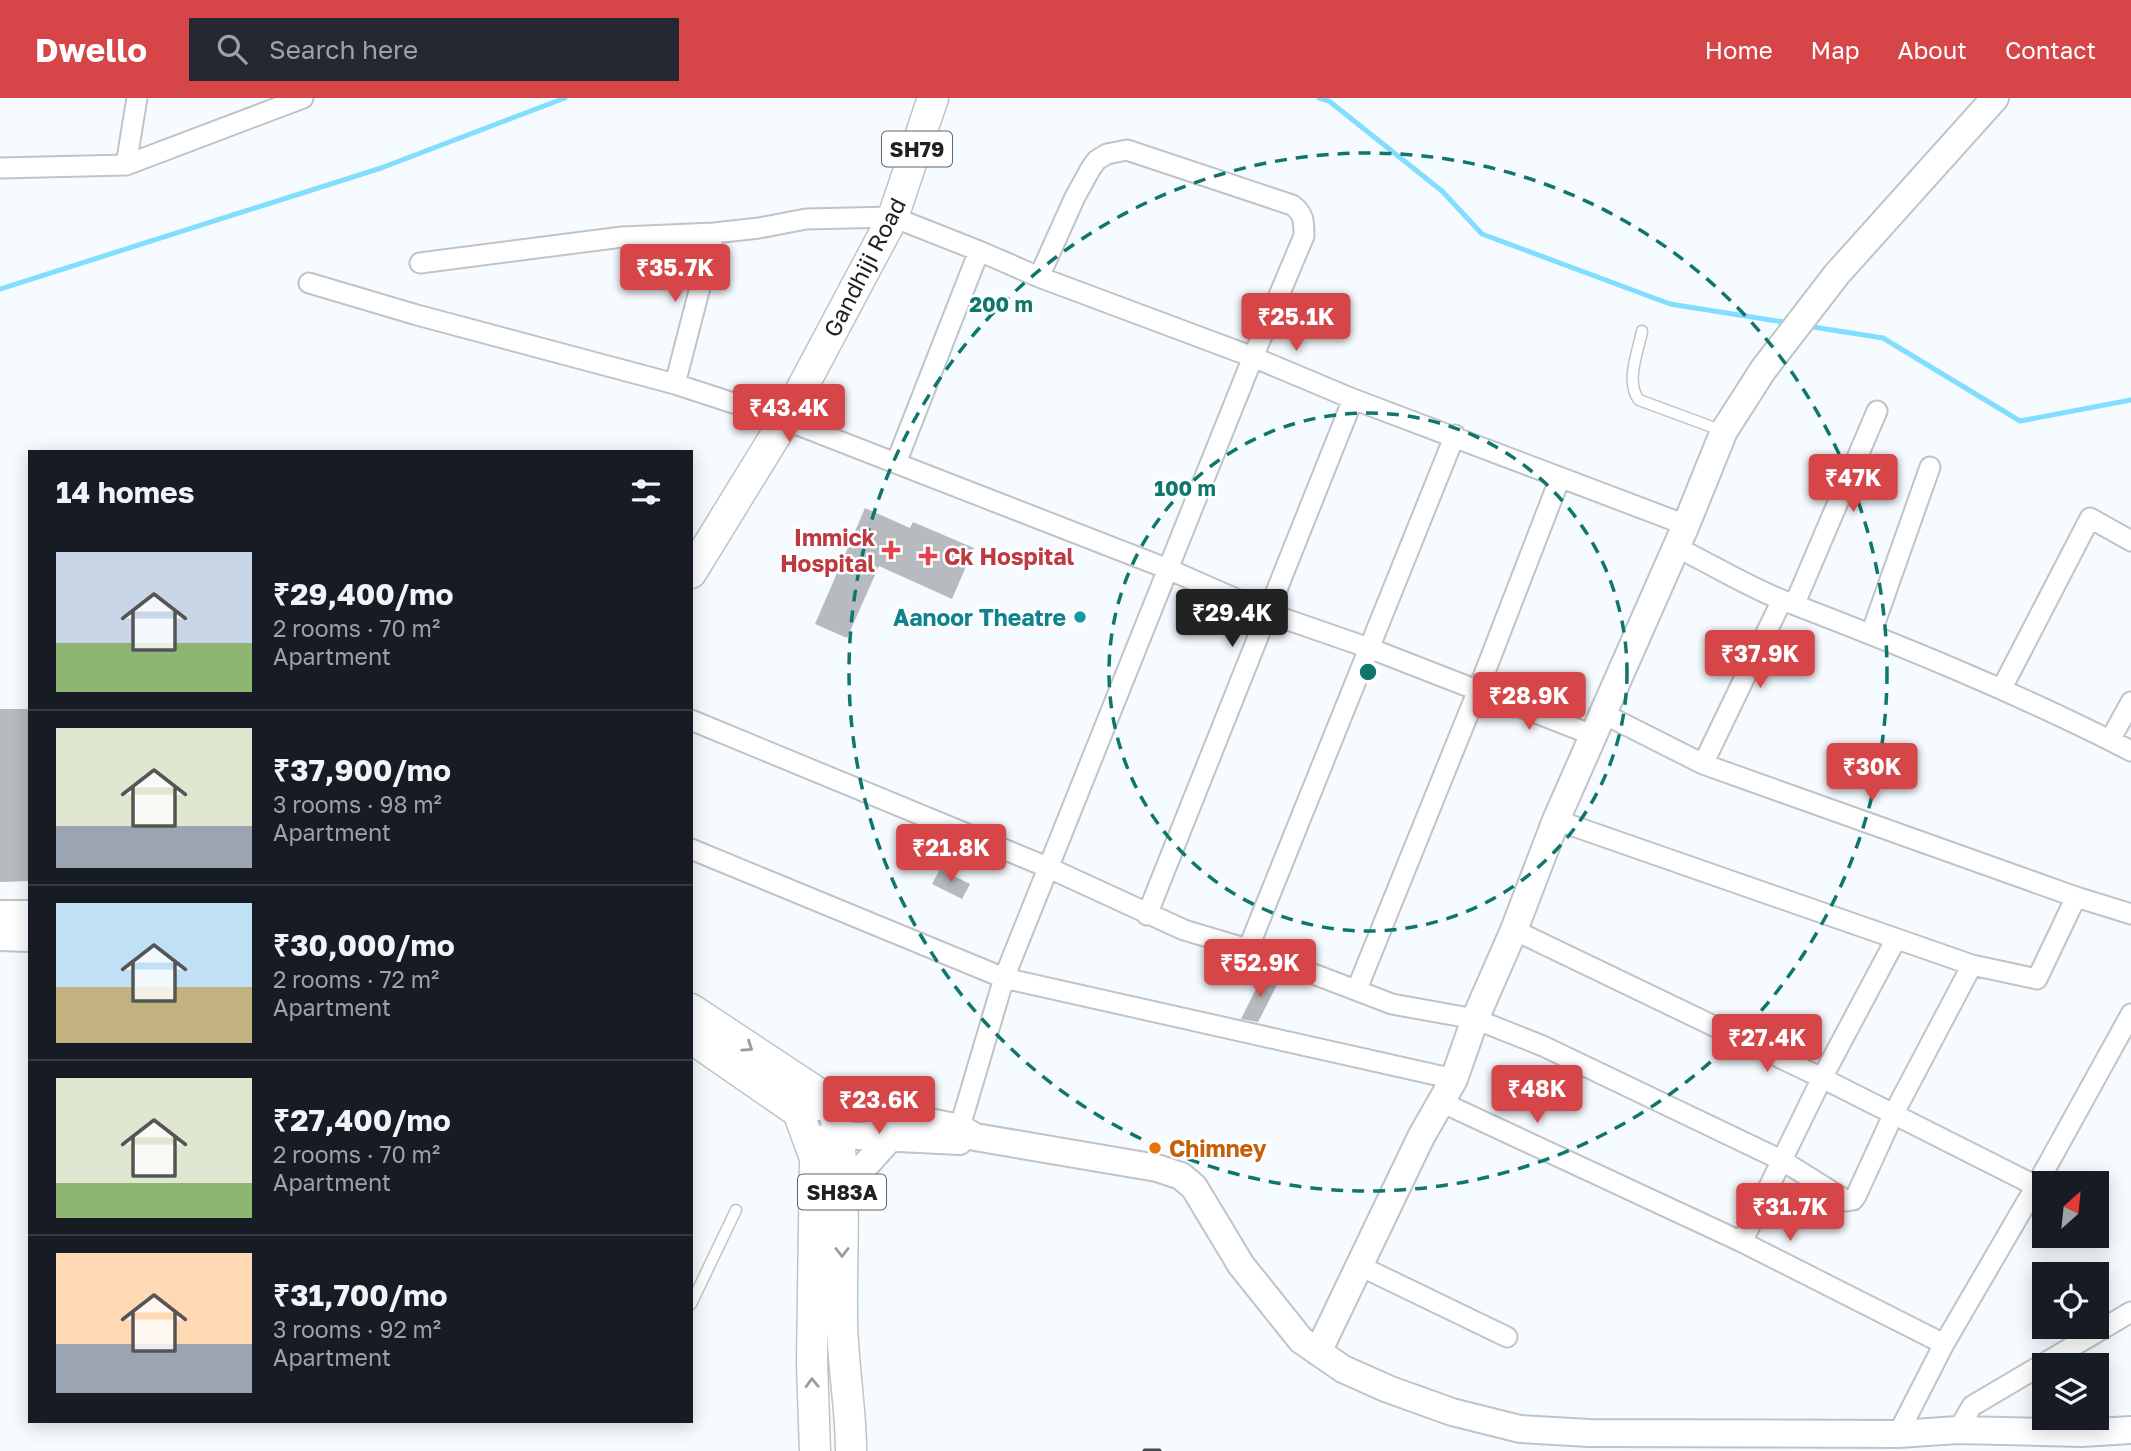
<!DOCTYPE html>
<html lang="en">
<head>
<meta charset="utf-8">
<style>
  body { margin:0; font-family:"Golos Text",sans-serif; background:#242831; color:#f1f3f6; height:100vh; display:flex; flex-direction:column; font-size:26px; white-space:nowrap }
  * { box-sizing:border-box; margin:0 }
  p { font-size:23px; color:#9ea1a6 }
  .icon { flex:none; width:38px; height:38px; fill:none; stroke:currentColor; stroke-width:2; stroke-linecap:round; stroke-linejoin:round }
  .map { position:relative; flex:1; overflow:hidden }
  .details { position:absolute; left:28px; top:352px; width:665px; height:973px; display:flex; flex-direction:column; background:#171b24; border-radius:0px; box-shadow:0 4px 18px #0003 }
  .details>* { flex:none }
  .needle { width:46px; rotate:27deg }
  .tools { position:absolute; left:2032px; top:1073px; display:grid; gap:14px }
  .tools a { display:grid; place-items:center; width:77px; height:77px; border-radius:0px; background:#171b24; box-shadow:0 4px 18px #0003; font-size:35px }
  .price { position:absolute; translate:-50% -60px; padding:0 16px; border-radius:7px; background:#d64649; color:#fff; font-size:23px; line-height:46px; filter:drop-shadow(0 2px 4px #0008) }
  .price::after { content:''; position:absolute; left:50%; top:42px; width:21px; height:16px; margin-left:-10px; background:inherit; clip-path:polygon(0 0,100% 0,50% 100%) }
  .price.current { background:#222; color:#fff }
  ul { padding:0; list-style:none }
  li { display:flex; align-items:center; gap:21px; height:175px; padding:0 28px }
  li+li { border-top:2px solid #363941 }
  li span { display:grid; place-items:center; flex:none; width:196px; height:140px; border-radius:0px; color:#555 }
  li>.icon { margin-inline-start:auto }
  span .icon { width:84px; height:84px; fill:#fffc; stroke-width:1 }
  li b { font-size:30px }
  h2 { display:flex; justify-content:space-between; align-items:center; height:84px; padding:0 28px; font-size:30px }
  header { display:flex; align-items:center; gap:42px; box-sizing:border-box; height:98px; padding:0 35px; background:#d64649; color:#fff }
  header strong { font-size:33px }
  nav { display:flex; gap:38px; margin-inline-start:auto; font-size:24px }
  .search { width:490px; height:63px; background:#242831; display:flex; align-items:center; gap:18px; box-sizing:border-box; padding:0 24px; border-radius:0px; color:#9ea1a6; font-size:26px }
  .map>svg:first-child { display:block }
</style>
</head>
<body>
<header>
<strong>Dwello</strong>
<div class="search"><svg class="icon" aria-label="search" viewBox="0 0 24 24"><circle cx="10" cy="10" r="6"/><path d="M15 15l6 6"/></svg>Search here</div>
<nav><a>Home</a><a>Map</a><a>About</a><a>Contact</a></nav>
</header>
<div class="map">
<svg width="2131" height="1353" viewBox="0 0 2131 1353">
  <rect width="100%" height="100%" fill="#f6fbff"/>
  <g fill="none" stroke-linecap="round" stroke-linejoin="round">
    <!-- stream -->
    <path stroke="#81defe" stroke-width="5" d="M1319,0l10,3 113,90 40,43 188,70 120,19
      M0,191l381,-121 184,-70
      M1807,228l76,12 137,83 111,-21"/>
  </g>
  <!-- building -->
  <path fill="#b7bbbf" d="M865,410l45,20 3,-6 61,26 -22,51 -73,-33 -32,72 -32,-14z
    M0,611h30v172l-30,1z
    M940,771l30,15 -8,15 -30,-15z
    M1264,875l15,8 -21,41 -17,-3z"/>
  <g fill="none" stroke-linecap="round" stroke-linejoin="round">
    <!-- lane casing -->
    <g stroke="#bfc4c8" stroke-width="13">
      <path id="lane" d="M1642,233c-4,21 -17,51 -3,69l84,31
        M691,1206l45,-94"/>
    </g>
    <!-- street casing -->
    <g stroke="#bfc4c8" stroke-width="23">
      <path id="street" d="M126,67l11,-67
        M0,70l126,-3 177,-67
        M420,165l202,-26 92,-4 45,-5 47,-9 87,-2 86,34 60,26 214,80 100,42 333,126
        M309,185l108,32 258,69 110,36 383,149 100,44 101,35 226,88
        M675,286l39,-151
        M896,365l83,-212
        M1676,449c35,17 70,39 106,53 118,45 236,93 349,151
        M1795,505l82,-192
        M1871,536l59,-167
        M2002,590l88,-170 41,23
        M1604,616l99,50 373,133 55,17
        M691,622l356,147 137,63 64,19 144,55 83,15 68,27 240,115 64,40 6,-1 3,-4 38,-83 78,-148
        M2110,642l21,-38
        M1703,666l79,-164
        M1556,722l416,145 65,14 39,-82
        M691,751l313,129 450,101
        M1147,817l206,-516
        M1514,832l308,148 214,108
        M1248,851l207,-514
        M1357,891l121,-299 82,-212
        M1441,1004l301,140 202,102
        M956,1042l48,-162 249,-621 51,-121c0,-14 0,-23 -12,-31l-165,-55 -20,4 -10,6 -6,8 -16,29 -36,80
        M1742,1144l80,-164 74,-139
        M1360,1168l147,71
        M1958,1332l14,-24 159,-94
        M1898,1336l46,-90 92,-158 95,-172"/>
    </g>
    <!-- secondary casing -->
    <g stroke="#bfc4c8" stroke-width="30">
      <path id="secondary" d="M0,816h30
        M0,839l30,1
        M798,1014l35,-9 127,25 15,9 182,31 24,8 13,11 47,78 60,75 42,29 45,20 64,23 68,17 69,4 309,1 60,-4 123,3 50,-3
        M820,1041l20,-4 119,6
        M843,1101l18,-29 29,-32
        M1318,1254l103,-215 33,-58 21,-60 39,-89 42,-110 130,-295 38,-94 39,-61 74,-96 158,-176"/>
    </g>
    <!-- primary casing -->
    <g stroke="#bfc4c8" stroke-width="33">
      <path id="primary" d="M691,475l94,-153 108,-203 40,-119
        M691,911l142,94c15,70 8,142 9,214 0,45 9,89 9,134
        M691,940l107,74 17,46 -3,205 3,88"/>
    </g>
    <!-- lane -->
    <use href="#lane" stroke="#fff" stroke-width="10"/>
    <!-- street -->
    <use href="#street" stroke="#fff" stroke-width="19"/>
    <!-- secondary -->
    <use href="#secondary" stroke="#fff" stroke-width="26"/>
    <!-- primary -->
    <use href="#primary" stroke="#fff" stroke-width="30"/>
    <!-- rail -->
    <path stroke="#46494a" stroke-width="5" d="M1145,1353h14"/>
  </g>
  <!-- one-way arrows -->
  <defs><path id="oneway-chevron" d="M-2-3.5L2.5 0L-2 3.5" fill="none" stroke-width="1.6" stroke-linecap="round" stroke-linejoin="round" transform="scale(1.75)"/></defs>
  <g stroke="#9a9b9b">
    <use href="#oneway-chevron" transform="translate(748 949) rotate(34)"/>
    <use href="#oneway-chevron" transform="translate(842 1154) rotate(90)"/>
    <use href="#oneway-chevron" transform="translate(812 1285) rotate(-92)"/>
  </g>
  <!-- distance rings -->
  <g fill="none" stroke="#0f766e" stroke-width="3.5" stroke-dasharray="12 9">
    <circle cx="1368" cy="574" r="259"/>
    <circle cx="1368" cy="574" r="519"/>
  </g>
  <!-- markers -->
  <g fill="#e0444e" stroke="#fff" stroke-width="2.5">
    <path d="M887.5 441.5h7v7h7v7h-7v7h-7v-7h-7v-7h7z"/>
    <path d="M924.5 447.5h7v7h7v7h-7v7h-7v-7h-7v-7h7z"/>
  </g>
  <circle fill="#0f9aa8" stroke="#fff" stroke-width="2.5" cx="1080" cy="519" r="7"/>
  <circle fill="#e8710a" stroke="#fff" stroke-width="2.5" cx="1155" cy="1050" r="7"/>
  <g text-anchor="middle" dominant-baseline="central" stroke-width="5" stroke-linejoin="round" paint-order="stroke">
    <!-- shield labels -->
    <g fill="#fff" stroke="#626364" stroke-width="2">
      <rect x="882" y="33.5" width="70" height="35" rx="5"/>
      <rect x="798" y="1076.5" width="88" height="35" rx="5"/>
    </g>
    <g font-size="21" font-weight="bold" fill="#1e2021">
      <text x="917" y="51">SH79</text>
      <text x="842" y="1094">SH83A</text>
    </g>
    <!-- street labels -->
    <g font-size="23" fill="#1e2021" stroke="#fff">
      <text transform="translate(864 169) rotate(-63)">Gandhiji Road</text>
    </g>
    <!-- health labels -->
    <g font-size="23" font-weight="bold" fill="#be3a42" stroke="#fff" text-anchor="end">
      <text x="875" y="439">Immick<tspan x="875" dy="26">Hospital</tspan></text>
      <text x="944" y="458" text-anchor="start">Ck Hospital</text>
    </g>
    <!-- culture labels -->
    <g font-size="23" font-weight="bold" fill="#0d838f" stroke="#fff" text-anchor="end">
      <text x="1066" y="519">Aanoor Theatre</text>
    </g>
    <!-- food labels -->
    <g font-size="23" font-weight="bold" fill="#c56008" stroke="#fff" text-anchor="start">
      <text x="1169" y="1050">Chimney</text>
    </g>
  </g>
  <circle cx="1368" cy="574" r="10" fill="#0f766e" stroke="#fff" stroke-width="3.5"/>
  <g font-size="21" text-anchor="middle" font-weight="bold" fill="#0f766e" stroke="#fff" stroke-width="5" stroke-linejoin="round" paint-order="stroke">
    <text x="1001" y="214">200 m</text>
    <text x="1185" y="398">100 m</text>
  </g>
</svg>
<div class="tools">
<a><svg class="needle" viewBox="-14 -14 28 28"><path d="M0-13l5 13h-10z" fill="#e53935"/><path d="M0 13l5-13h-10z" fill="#9ea1a6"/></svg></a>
<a><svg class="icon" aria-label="locate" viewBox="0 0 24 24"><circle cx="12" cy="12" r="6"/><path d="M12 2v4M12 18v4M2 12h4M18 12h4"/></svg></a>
<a><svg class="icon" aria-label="layers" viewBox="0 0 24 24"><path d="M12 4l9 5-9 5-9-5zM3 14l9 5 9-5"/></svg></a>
</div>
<b class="price" style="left:675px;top:206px">₹35.7K</b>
<b class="price" style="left:1296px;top:255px">₹25.1K</b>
<b class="price" style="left:789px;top:346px">₹43.4K</b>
<b class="price" style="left:1853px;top:416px">₹47K</b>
<b class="price current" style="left:1232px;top:551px">₹29.4K</b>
<b class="price" style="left:1760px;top:592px">₹37.9K</b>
<b class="price" style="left:1529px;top:634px">₹28.9K</b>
<b class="price" style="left:1872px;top:705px">₹30K</b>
<b class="price" style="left:951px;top:786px">₹21.8K</b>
<b class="price" style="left:1260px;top:901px">₹52.9K</b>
<b class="price" style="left:1767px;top:976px">₹27.4K</b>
<b class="price" style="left:1537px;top:1027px">₹48K</b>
<b class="price" style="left:879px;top:1038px">₹23.6K</b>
<b class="price" style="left:1790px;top:1145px">₹31.7K</b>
<section class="details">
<h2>14 homes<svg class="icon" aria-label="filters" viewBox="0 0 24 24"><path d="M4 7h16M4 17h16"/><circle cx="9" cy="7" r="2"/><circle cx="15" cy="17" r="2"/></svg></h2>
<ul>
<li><span style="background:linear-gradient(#c9d6e8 65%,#8fb573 0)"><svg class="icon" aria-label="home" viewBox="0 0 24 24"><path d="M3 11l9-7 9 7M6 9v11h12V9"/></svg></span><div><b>₹29,400/mo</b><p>2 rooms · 70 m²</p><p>Apartment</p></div></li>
<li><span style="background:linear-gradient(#dfe7d0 70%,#9aa5b1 0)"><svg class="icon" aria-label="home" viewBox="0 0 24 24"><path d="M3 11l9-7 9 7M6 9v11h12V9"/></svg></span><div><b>₹37,900/mo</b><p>3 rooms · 98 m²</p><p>Apartment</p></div></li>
<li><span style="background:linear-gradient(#bfe0f5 60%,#c2b280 0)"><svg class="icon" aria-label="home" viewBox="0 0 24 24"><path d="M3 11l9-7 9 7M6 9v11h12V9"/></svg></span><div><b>₹30,000/mo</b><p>2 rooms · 72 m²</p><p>Apartment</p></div></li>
<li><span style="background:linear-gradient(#dfe7d0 75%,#8fb573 0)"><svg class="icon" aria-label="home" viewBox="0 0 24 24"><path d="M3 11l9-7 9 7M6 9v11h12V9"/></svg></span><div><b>₹27,400/mo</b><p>2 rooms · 70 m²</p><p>Apartment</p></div></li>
<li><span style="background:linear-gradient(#ffd9b3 65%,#9aa5b1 0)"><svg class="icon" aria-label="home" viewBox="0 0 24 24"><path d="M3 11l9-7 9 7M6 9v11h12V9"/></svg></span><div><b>₹31,700/mo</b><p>3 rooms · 92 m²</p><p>Apartment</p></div></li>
</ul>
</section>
</div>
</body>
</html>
